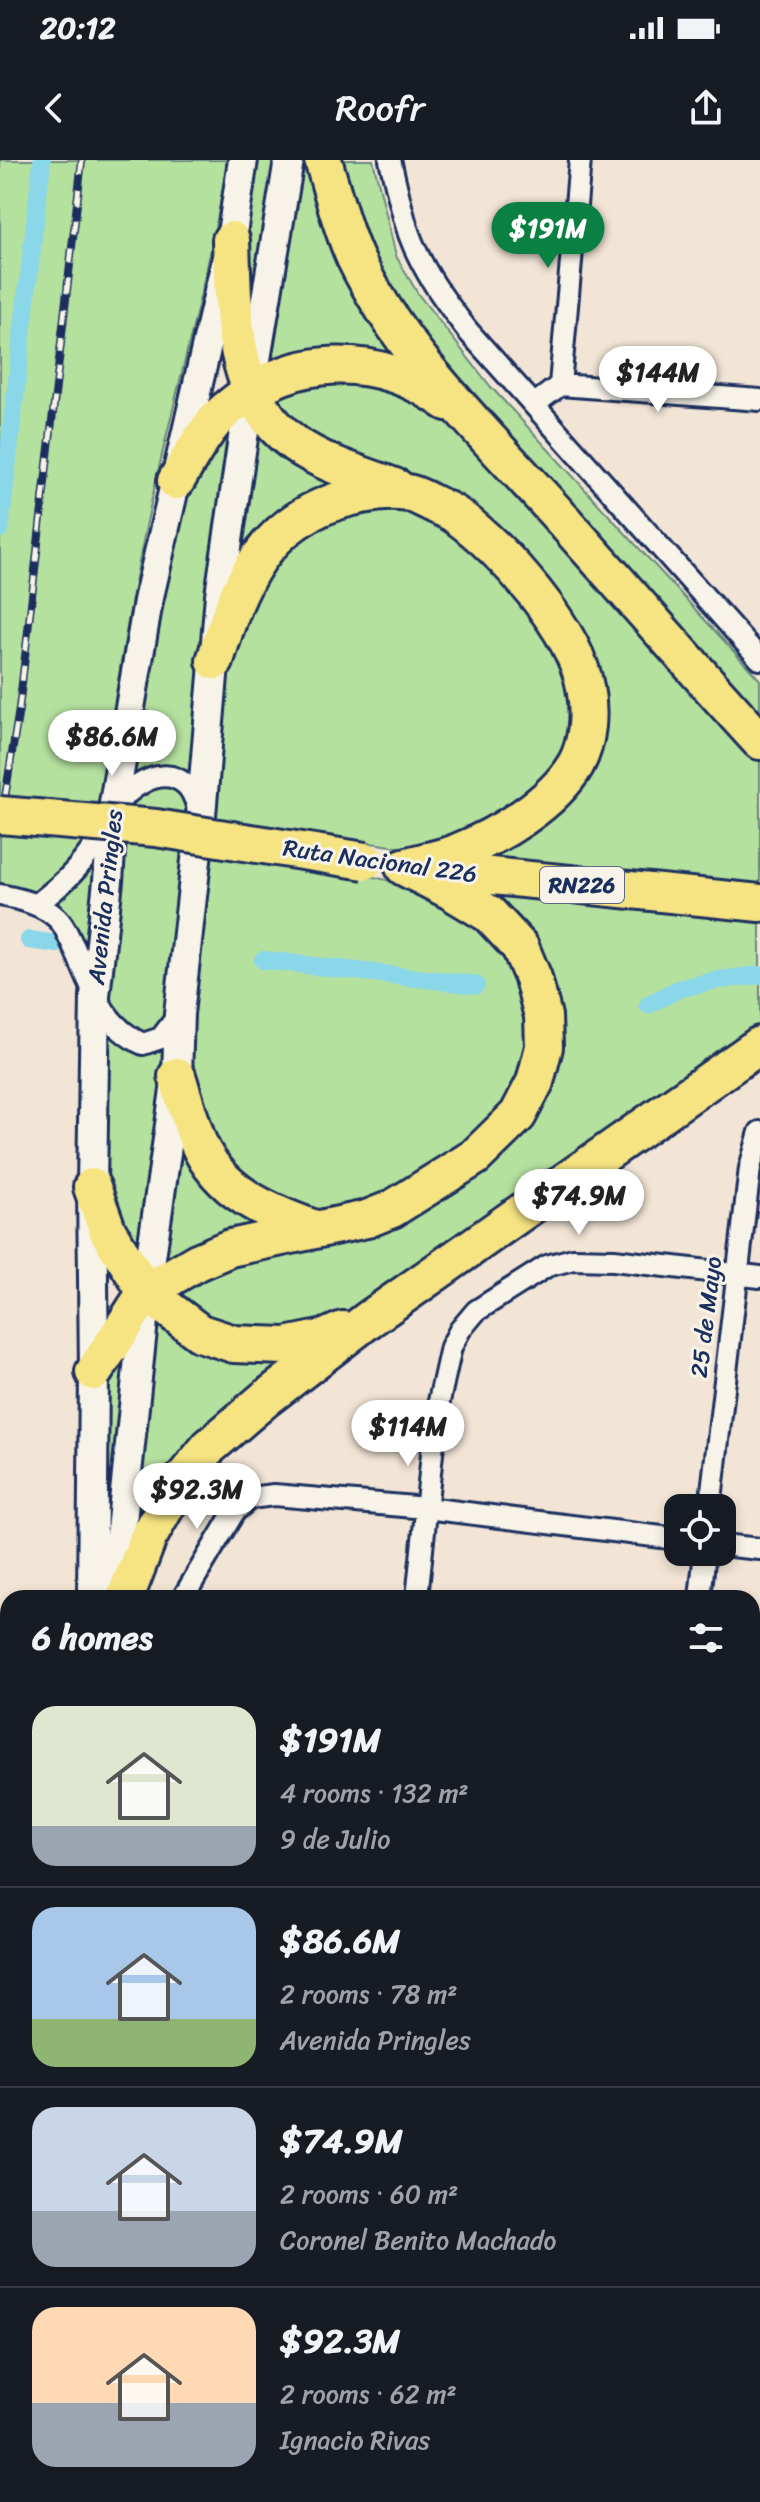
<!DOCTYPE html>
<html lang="en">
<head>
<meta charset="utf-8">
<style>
  body { margin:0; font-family:Sriracha,sans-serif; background:#20242c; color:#f1f3f6; height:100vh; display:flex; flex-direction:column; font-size:30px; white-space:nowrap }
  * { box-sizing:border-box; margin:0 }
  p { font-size:26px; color:#9ea1a6 }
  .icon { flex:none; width:44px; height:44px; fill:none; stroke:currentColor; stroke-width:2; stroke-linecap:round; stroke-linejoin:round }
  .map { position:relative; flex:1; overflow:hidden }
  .panel { position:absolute; left:0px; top:1430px; width:760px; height:912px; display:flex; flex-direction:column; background:#171b24; border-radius:24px 24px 0 0; box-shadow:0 4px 12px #0003 }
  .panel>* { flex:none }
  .buttons { position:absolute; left:664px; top:1334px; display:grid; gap:16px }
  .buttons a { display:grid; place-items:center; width:72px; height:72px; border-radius:16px; background:#171b24; box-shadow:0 4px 12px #0003; font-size:40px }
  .price { position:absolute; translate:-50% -68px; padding:0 18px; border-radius:28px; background:#fff; color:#222; font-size:26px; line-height:52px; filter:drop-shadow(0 2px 4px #0008) }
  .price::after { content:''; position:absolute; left:50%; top:48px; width:24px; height:18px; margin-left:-12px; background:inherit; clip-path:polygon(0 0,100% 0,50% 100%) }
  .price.current { background:#0b8043; color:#fff }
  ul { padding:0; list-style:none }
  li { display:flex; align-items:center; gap:24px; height:200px; padding:0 32px }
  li+li { border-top:2px solid #363941 }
  li span { display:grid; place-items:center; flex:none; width:224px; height:160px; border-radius:24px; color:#555 }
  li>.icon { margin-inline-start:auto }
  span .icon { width:96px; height:96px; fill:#fffc; stroke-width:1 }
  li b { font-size:34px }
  h2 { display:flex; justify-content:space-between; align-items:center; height:96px; padding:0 32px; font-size:34px }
  .status { display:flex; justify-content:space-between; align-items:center; height:56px; padding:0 40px; background:#171b24; direction:ltr }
  .status svg { height:22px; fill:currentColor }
  header { display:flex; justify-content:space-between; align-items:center; height:104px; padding:0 32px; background:#171b24; font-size:36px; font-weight:600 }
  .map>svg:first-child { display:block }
</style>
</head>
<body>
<div class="status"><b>20:12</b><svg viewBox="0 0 49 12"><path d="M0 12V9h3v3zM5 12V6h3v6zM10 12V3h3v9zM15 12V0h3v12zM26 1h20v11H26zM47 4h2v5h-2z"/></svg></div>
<header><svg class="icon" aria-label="back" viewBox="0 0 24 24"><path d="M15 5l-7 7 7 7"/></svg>Roofr<svg class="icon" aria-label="share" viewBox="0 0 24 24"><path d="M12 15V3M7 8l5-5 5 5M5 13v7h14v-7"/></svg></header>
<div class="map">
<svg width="760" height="2342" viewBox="0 0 760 2342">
  <rect width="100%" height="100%" fill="#f2e5d6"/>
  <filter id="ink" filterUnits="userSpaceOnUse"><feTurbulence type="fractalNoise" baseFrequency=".0125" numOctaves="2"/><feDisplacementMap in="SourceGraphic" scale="16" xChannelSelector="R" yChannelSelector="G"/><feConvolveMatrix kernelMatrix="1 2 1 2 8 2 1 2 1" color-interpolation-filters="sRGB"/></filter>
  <g filter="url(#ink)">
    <!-- green -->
    <path fill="#b5e19f" stroke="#68887e" stroke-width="2" d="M0,0h228c-19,116 -52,229 -77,343 -23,106 -39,211 -54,317l-9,25 -54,53 -34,-3z
      M256,0h23l-29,202 -6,-104z
      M298,0h19l115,223 -170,-4z
      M328,0h45l23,96 22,38 73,93 269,293v52l-372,-426z
      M325,212l118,35 317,346v142l-280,-29 110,-121 -61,-171 -200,-119 -67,-61z
      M233,251l-40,373 -64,-2 37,-220 28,-93z
      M255,254l109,71 -133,108z
      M388,341l81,38 90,104 17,93 -28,53 -107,64 -92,-13 -5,30 51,12 54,17 37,22 42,59 1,102 -110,103 -102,35 -88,-43 -41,-113 31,-340 16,-96 48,-89z
      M158,624l21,5 8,25 1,28 -20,174 -17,18 -17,-1c-17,-18 -24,-24 -26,-49l18,-171 7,-14z
      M99,697l-10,112 -37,-66z
      M452,720l308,31v117l-409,293 -113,19 -78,-45 15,-13 284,-104 95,-156z
      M107,869l58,16 -25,226 -37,-88z
      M179,945l106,122 -130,51z
      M152,1144l42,35 133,4 -93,74 -103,148z
      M134,1165l-27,273 -8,-169 15,-76z"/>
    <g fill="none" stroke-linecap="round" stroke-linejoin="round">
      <!-- canal -->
      <path stroke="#8ad7e9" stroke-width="18" d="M0,369l42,-369
        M29,780l28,4
        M263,800l213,25
        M648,845l30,-16 40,-9 42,-5"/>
      <!-- street casing -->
      <g stroke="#1b2f5e" stroke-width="26">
        <path id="street" d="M390,0c6,24 11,50 19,74 13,36 36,67 59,97l292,328
          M560,225l200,15
          M535,244l25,-19 20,-225
          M0,735c20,4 42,9 57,23 8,7 11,18 16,27 18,39 28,80 70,99l18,-6 18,-24
          M36,745c14,-11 29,-23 41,-37 8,-9 16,-20 23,-30 5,-8 7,-19 13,-28 14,-21 48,-47 72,-26 8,6 11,18 14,27
          M710,1348l40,-340 10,-36
          M722,1385l38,4
          M183,1438l51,-86 16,-14 24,-3 152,13 252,31
          M417,1438l19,-183 15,-68 9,-17 16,-19 71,-45 26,-7 41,1 146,17
          M700,1438l5,-46
          M752,1548l8,1
          M0,1657l8,1
          M752,1820l8,1
          M752,2070l8,1
          M315,2342l1,-8"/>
      </g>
      <!-- secondary casing -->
      <g stroke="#1b2f5e" stroke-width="34">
        <path id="secondary" d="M92,1438l2,-226 -2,-185 3,-191 13,-115 5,-72 35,-208 83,-361 12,-80
          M114,1438l32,-306 31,-216 2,-62 22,-199 19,-220 23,-157 46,-278
          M20,2342l1,-8"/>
      </g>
      <!-- highway casing -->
      <g stroke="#1b2f5e" stroke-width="42">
        <path id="highway" d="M323,0c10,33 18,67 32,98 48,100 134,179 207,261 66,74 131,149 198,222
          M231,80c3,73 -2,156 64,204 30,21 69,31 102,44
          M176,321c14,-23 29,-53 50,-71 66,-57 151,-59 221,-8
          M215,501c23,-77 48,-141 133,-163 18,-5 42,-8 60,-5 7,1 15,6 22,9 9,5 19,8 27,14 46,33 118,114 128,171 5,25 3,55 -9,77 -23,40 -78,72 -120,89 -16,6 -35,9 -52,14
          M422,709l338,34
          M177,916c7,22 13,45 21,66 21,50 69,70 117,87
          M92,1027l16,45 38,60 54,41 34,11 52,2 39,-8 18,-8
          M94,1212l52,-80 51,-30 33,-14 137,-29 25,-10 83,-52 43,-42 17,-33 9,-35 -1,-31 -10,-38 -13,-31 -31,-33 -38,-23 -47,-24
          M125,1438l23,-60 30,-53 31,-38 56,-48 103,-79 392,-275"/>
      </g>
      <!-- street -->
      <use href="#street" stroke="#f7f3e8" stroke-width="20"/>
      <!-- secondary -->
      <use href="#secondary" stroke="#f7f3e8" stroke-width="28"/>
      <!-- highway -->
      <use href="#highway" stroke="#f6e381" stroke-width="36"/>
      <!-- rail casing -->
      <g stroke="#1b2f5e" stroke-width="8">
        <path id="rail" d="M0,669l19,-120 63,-549"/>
      </g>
      <!-- rail -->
      <use href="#rail" stroke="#f7f3e8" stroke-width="5" stroke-dasharray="15" stroke-linecap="butt"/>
      <!-- highway-bridge casing -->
      <g stroke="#1b2f5e" stroke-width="42" stroke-linecap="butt">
        <path id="highway-bridge" d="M0,655l156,13 209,33"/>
      </g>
      <!-- highway-bridge -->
      <use href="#highway-bridge" stroke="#f6e381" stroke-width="36"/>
    </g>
  </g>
  <g text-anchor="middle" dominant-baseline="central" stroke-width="6" stroke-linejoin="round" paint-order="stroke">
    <!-- shield labels -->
    <rect fill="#f7f3e8" stroke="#5d6a87" stroke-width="2" x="540" y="707" width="84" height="36" rx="6"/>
    <g font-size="22" font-weight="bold" fill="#1b2f5e">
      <text x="582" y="725">RN226</text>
    </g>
    <!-- street labels -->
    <g font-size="24" fill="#1b2f5e" stroke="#f7f3e8">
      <text transform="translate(380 701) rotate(8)">Ruta Nacional 226</text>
      <text transform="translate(105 737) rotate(-84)">Avenida Pringles</text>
      <text transform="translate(706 1157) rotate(-83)">25 de Mayo</text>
    </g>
  </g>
</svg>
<div class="buttons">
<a><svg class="icon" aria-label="locate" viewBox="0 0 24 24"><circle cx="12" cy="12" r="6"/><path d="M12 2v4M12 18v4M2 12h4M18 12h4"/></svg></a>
</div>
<b class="price current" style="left:548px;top:110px">$191M</b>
<b class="price" style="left:658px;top:254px">$144M</b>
<b class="price" style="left:112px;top:618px">$86.6M</b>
<b class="price" style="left:579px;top:1077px">$74.9M</b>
<b class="price" style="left:408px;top:1308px">$114M</b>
<b class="price" style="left:197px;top:1371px">$92.3M</b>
<section class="panel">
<h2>6 homes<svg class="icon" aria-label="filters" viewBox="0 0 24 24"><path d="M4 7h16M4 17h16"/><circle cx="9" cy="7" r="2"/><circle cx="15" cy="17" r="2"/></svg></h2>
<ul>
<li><span style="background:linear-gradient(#dfe7d0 75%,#9aa5b1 0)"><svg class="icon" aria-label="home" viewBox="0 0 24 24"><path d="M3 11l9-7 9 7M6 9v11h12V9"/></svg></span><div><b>$191M</b><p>4 rooms · 132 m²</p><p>9 de Julio</p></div></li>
<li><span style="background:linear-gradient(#a9c7e8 70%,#8fb573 0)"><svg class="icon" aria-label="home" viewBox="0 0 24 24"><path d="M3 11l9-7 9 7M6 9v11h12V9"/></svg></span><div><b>$86.6M</b><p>2 rooms · 78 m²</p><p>Avenida Pringles</p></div></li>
<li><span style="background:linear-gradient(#c9d6e8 65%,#9aa5b1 0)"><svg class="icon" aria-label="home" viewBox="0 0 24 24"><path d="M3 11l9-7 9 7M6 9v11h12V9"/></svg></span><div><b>$74.9M</b><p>2 rooms · 60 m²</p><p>Coronel Benito Machado</p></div></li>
<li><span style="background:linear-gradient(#ffd9b3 60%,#9aa5b1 0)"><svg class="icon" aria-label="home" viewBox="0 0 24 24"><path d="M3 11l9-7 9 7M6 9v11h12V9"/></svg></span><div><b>$92.3M</b><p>2 rooms · 62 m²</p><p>Ignacio Rivas</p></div></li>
</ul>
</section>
</div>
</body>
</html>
